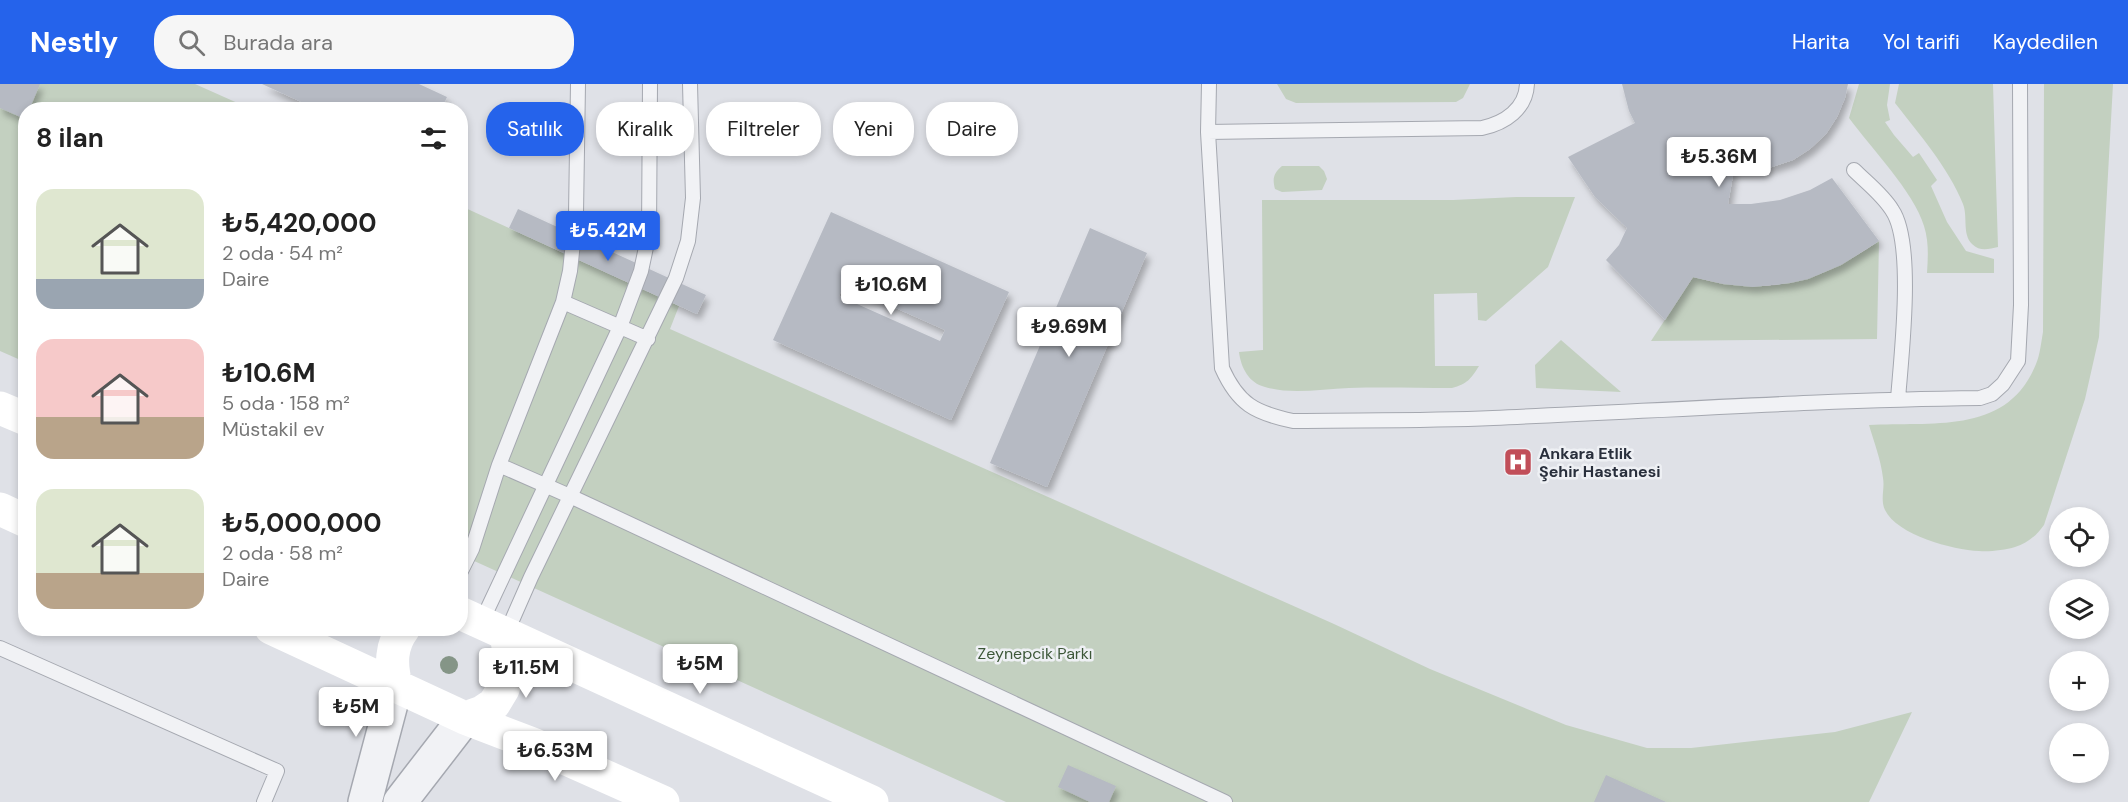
<!DOCTYPE html>
<html lang="tr">
<head>
<meta charset="utf-8">
<style>
  body { margin:0; font-family:"DM Sans",sans-serif; background:#f6f6f6; color:#222; height:100vh; display:flex; flex-direction:column; font-size:22px; white-space:nowrap }
  * { box-sizing:border-box; margin:0 }
  p { font-size:20px; color:#767676 }
  .icon { flex:none; width:33px; height:33px; fill:none; stroke:currentColor; stroke-width:2; stroke-linecap:round; stroke-linejoin:round }
  .map { position:relative; flex:1; overflow:hidden }
  .sheet { position:absolute; left:18px; top:18px; width:450px; height:534px; display:flex; flex-direction:column; background:#fff; border-radius:24px; box-shadow:0 3px 9px #0003 }
  .sheet>* { flex:none }
  .guide { position:absolute; left:486px; top:18px; width:570px; height:54px; display:flex; gap:12px }
  .tools { position:absolute; left:2049px; top:423px; display:grid; gap:12px }
  .tools a { display:grid; place-items:center; width:60px; height:60px; border-radius:50%; background:#fff; box-shadow:0 3px 9px #0003; font-size:30px }
  .price { position:absolute; translate:-50% -51px; padding:0 14px; border-radius:6px; background:#fff; color:#222; font-size:20px; line-height:39px; filter:drop-shadow(0 2px 3px #0008) }
  .price::after { content:''; position:absolute; left:50%; top:36px; width:18px; height:14px; margin-left:-9px; background:inherit; clip-path:polygon(0 0,100% 0,50% 100%) }
  .price.current { background:#2563eb; color:#fff }
  ul { padding:0; list-style:none }
  li { display:flex; align-items:center; gap:18px; height:150px; padding:0 18px }
  li span { display:grid; place-items:center; flex:none; width:168px; height:120px; border-radius:18px; color:#555 }
  li>.icon { margin-inline-start:auto }
  span .icon { width:72px; height:72px; fill:#fffc; stroke-width:1 }
  li b { font-size:26px }
  h2 { display:flex; justify-content:space-between; align-items:center; height:72px; padding:0 18px; font-size:26px }
  .pill { padding:0 21px; border-radius:24px; background:#fff; box-shadow:0 3px 9px #0003; font-size:21px; line-height:54px }
  .pill.current { background:#2563eb; color:#fff }
  header { display:flex; align-items:center; gap:36px; box-sizing:border-box; height:84px; padding:0 30px; background:#2563eb; color:#fff }
  header strong { font-size:28px }
  nav { display:flex; gap:33px; margin-inline-start:auto; font-size:21px }
  .search { width:420px; height:54px; background:#f6f6f6; display:flex; align-items:center; gap:15px; box-sizing:border-box; padding:0 21px; border-radius:24px; color:#767676; font-size:22px }
  .map>svg:first-child { display:block }
</style>
</head>
<body>
<header>
<strong>Nestly</strong>
<div class="search"><svg class="icon" aria-label="search" viewBox="0 0 24 24"><circle cx="10" cy="10" r="6"/><path d="M15 15l6 6"/></svg>Burada ara</div>
<nav><a>Harita</a><a>Yol tarifi</a><a>Kaydedilen</a></nav>
</header>
<div class="map">
<svg width="2128" height="718" viewBox="0 0 2128 718">
  <defs>
    <filter id="shadow"><feDropShadow dx="3.5" dy="6" stdDeviation="3" flood-color="#0004"/></filter>
  </defs>
  <rect width="100%" height="100%" fill="#dfe1e7"/>
  <!-- green -->
  <path fill="#c3d0c0" d="M0,0h195l56,25 -225,1 -1,252 -25,-11z
    M1277,0h193l-7,14 -7,4 -160,1 -10,-4z
    M1859,0h31l-3,21 3,15 -5,2 9,13 19,22 6,-4 18,27 -6,6 16,36 19,29 28,8v14h-67c1,-16 2,-31 -3,-47 -10,-34 -53,-78 -75,-108z
    M1899,0h94l5,163c-9,2 -18,5 -26,-3 -10,-10 -4,-27 -9,-40 -15,-37 -44,-70 -68,-101z
    M2044,0h69l-14,253 -14,62 -41,126c-7,10 -16,18 -29,22 -10,3 -26,5 -36,4 -26,-1 -82,-16 -94,-41 -5,-11 0,-21 -2,-32 -2,-18 -9,-36 -14,-53 63,-4 138,11 167,-61 4,-9 5,-21 7,-32z
    M1282,82h37l5,5 3,8 -5,11 -40,2 -7,-3c-3,-11 -1,-16 7,-23z
    M1516,113h59l-27,70 -62,54 -8,-1 -1,-27 -43,1 1,72h44c-8,13 -12,18 -27,22 -34,0 -69,-1 -103,0 -27,1 -58,7 -84,-1 -16,-4 -24,-19 -26,-35l24,-2 -1,-150h191z
    M461,122l218,100 -9,23 664,295 96,45 136,56 81,23h44l144,-16 77,-20 -43,90h-863l-545,-247z
    M1879,157l-2,98 -226,2 42,-64c76,19 122,8 186,-36z
    M1561,256l60,52 -85,-4 -1,-23z"/>
  <!-- building -->
  <path fill="#b6bac3" fill-rule="evenodd" filter="url(#shadow)" d="M0,0h40l-11,26h-3l-1,9 -25,-11z
    M262,0h157l28,13 -6,13h-122z
    M1622,0h226l-3,14 -8,19 -11,17 -16,15 -17,11 -27,9 -32,1 -6,34h23l29,-4 30,-10 22,-12 47,63 -38,24 -33,14 -18,4 -37,4 -30,-3 -30,-7 -28,43 -59,-60 13,-15 8,-17 -32,-31 -27,-40 67,-34 -6,-12z
    M518,125l188,86 -9,19 -188,-86z
    M831,128l178,80 -58,128 -178,-80zM844,201l101,45 -5,11 -101,-45z
    M1090,144l57,25 -100,234 -57,-24z
    M1068,681l48,21 -7,16h-19l-32,-15z
    M1606,691l60,27h-72z"/>
  <g fill="none" stroke-linecap="round" stroke-linejoin="round">
    <!-- service casing -->
    <g stroke="#a5a8b0" stroke-width="16">
      <path id="service" d="M1209,0l-1,48 14,236c16,36 33,45 71,53 66,-1 133,0 200,-3 162,-7 325,-18 487,-20l12,-4 11,-10 15,-23 3,-56 -1,-221
        M1208,48l274,-4c23,-5 44,-19 45,-44
        M1854,86c12,12 29,25 38,40 23,33 9,148 6,189
        M563,218l85,37
        M499,381l73,32 653,305
        M460,489l12,-24 27,-84 64,-163 7,-31 6,-57 2,-130
        M481,539l139,-296 21,-56 8,-38 1,-149
        M506,550l25,-57 145,-299 12,-37 5,-43 -3,-114
        M0,564l277,123 -13,31"/>
    </g>
    <!-- tertiary casing -->
    <g stroke="#a5a8b0" stroke-width="36">
      <path id="tertiary" d="M365,718l31,-117
        M400,718l65,-84"/>
    </g>
    <!-- service -->
    <use href="#service" stroke="#f1f2f5" stroke-width="14"/>
    <!-- tertiary -->
    <use href="#tertiary" stroke="#f1f2f5" stroke-width="33"/>
    <!-- secondary -->
    <path stroke="#fff" stroke-width="33" d="M0,324l26,11
      M0,425l26,12
      M460,529l412,189
      M271,544l194,90 70,27 128,57
      M396,601c-5,-20 -6,-39 8,-57
      M465,634l17,-6 12,-8 9,-15 8,-24 -5,-31"/>
  </g>
  <!-- trees -->
  <circle fill="#859587" cx="449" cy="581" r="9"/>
  <!-- icons -->
  <defs>
    <g id="hospital-square" transform="scale(1.5)"><rect x="-9" y="-9" width="18" height="18" rx="4" fill="#c14e59" stroke="#eef0f4"/><path d="M-5-5h3v3.5h4V-5h3V5h-3V1.5h-4V5h-3Z" fill="#fff"/></g>
  </defs>
  <g fill-rule="evenodd">
    <use href="#hospital-square" x="1518" y="378"/>
  </g>
  <g text-anchor="middle" dominant-baseline="central" stroke-width="5" stroke-linejoin="round" paint-order="stroke">
    <!-- poi labels -->
    <g font-size="16" font-weight="bold" fill="#292f3c" stroke="#eef0f4" text-anchor="start">
      <text x="1539" y="369">Ankara Etlik<tspan x="1539" dy="18">Şehir Hastanesi</tspan></text>
    </g>
    <!-- park labels -->
    <g font-size="16" fill="#3c5738" stroke="#eef0f4">
      <text x="1035" y="569">Zeynepcik Parkı</text>
    </g>
  </g>
</svg>
<div class="tools">
<a><svg class="icon" aria-label="locate" viewBox="0 0 24 24"><circle cx="12" cy="12" r="6"/><path d="M12 2v4M12 18v4M2 12h4M18 12h4"/></svg></a>
<a><svg class="icon" aria-label="layers" viewBox="0 0 24 24"><path d="M12 4l9 5-9 5-9-5zM3 14l9 5 9-5"/></svg></a>
<a>+</a>
<a>−</a>
</div>
<b class="price" style="left:1719px;top:104px">₺5.36M</b>
<b class="price current" style="left:608px;top:178px">₺5.42M</b>
<b class="price" style="left:891px;top:232px">₺10.6M</b>
<b class="price" style="left:1069px;top:274px">₺9.69M</b>
<b class="price" style="left:700px;top:611px">₺5M</b>
<b class="price" style="left:526px;top:615px">₺11.5M</b>
<b class="price" style="left:356px;top:654px">₺5M</b>
<b class="price" style="left:555px;top:698px">₺6.53M</b>
<div class="guide">
<a class="pill current">Satılık</a>
<a class="pill">Kiralık</a>
<a class="pill">Filtreler</a>
<a class="pill">Yeni</a>
<a class="pill">Daire</a>
</div>
<section class="sheet">
<h2>8 ilan<svg class="icon" aria-label="filters" viewBox="0 0 24 24"><path d="M4 7h16M4 17h16"/><circle cx="9" cy="7" r="2"/><circle cx="15" cy="17" r="2"/></svg></h2>
<ul>
<li><span style="background:linear-gradient(#dfe7d0 75%,#9aa5b1 0)"><svg class="icon" aria-label="home" viewBox="0 0 24 24"><path d="M3 11l9-7 9 7M6 9v11h12V9"/></svg></span><div><b>₺5,420,000</b><p>2 oda · 54 m²</p><p>Daire</p></div></li>
<li><span style="background:linear-gradient(#f6c9c9 65%,#b9a48a 0)"><svg class="icon" aria-label="home" viewBox="0 0 24 24"><path d="M3 11l9-7 9 7M6 9v11h12V9"/></svg></span><div><b>₺10.6M</b><p>5 oda · 158 m²</p><p>Müstakil ev</p></div></li>
<li><span style="background:linear-gradient(#dfe7d0 70%,#b9a48a 0)"><svg class="icon" aria-label="home" viewBox="0 0 24 24"><path d="M3 11l9-7 9 7M6 9v11h12V9"/></svg></span><div><b>₺5,000,000</b><p>2 oda · 58 m²</p><p>Daire</p></div></li>
</ul>
</section>
</div>
</body>
</html>
